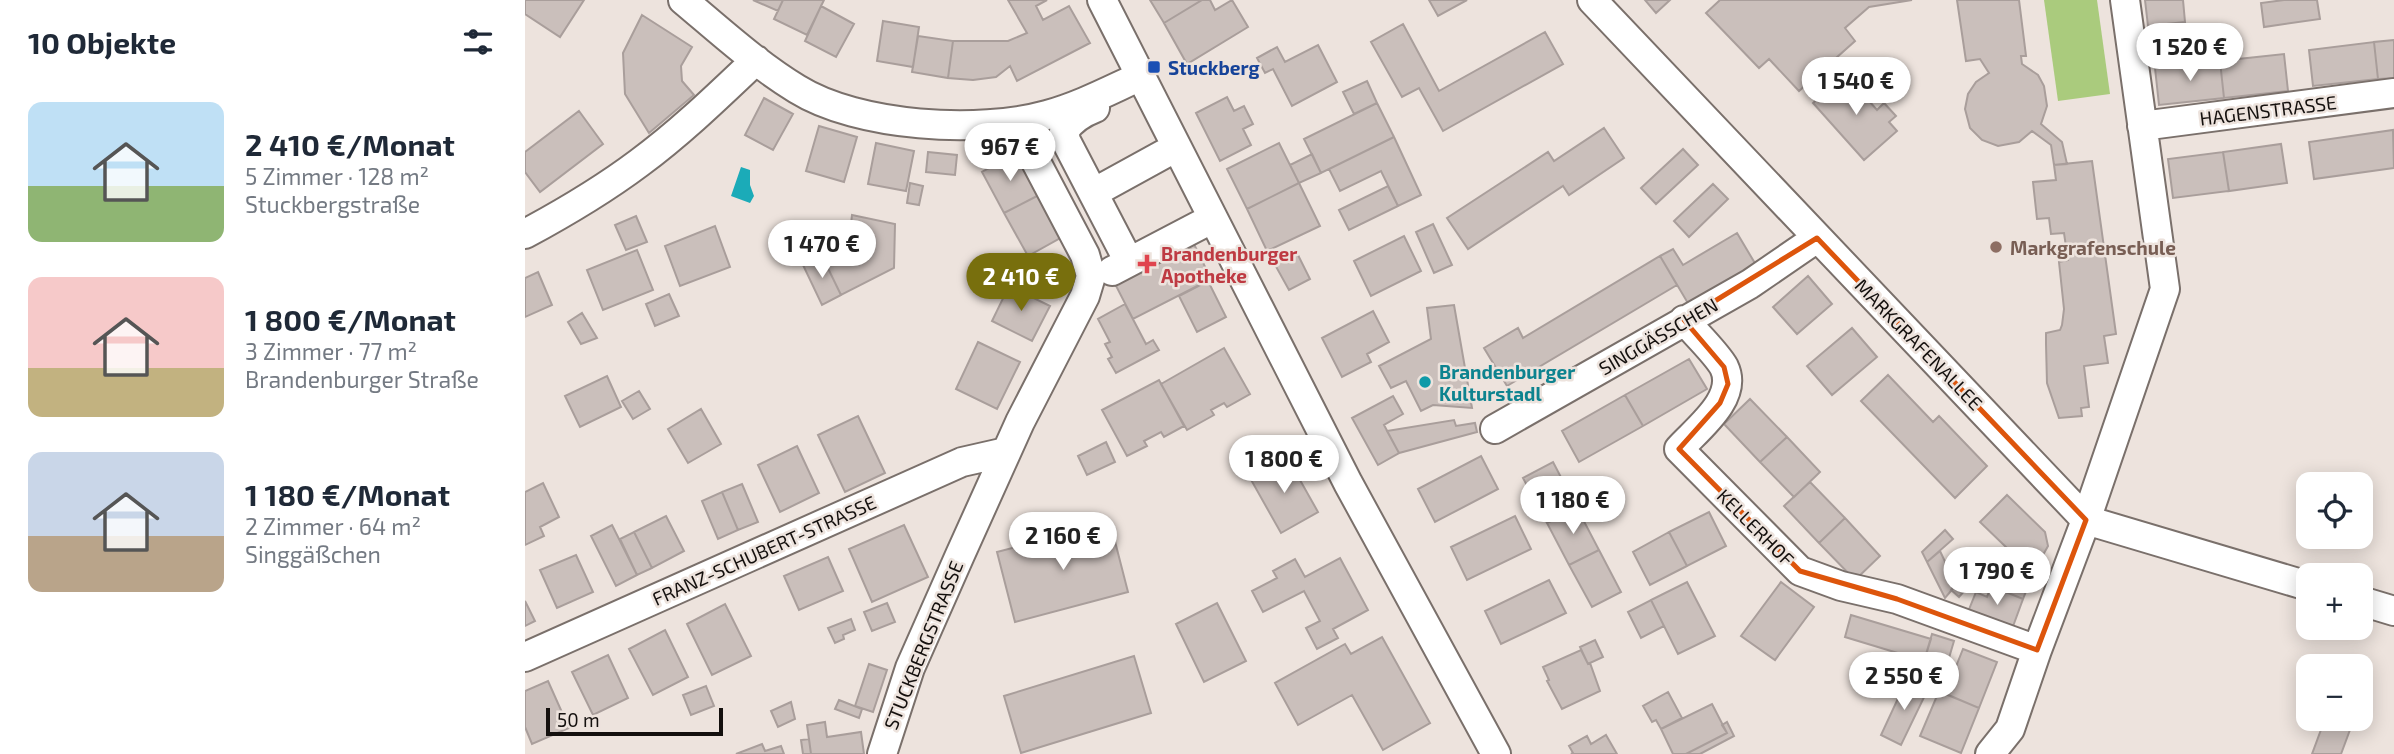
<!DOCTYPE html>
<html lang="de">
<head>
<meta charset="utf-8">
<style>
  body { margin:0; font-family:"Exo 2",sans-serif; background:#f2f2f3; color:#1f2937; height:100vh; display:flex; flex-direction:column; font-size:26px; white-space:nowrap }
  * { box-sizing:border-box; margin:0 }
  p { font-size:23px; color:#747a83 }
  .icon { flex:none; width:38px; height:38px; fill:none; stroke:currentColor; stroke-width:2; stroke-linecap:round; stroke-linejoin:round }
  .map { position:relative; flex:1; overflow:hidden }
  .sheet { display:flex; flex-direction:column; background:#fff; width:525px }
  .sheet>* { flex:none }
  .controls { position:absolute; left:1771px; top:472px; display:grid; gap:14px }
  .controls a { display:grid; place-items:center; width:77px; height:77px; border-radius:14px; background:#fff; box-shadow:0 4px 18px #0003; font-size:35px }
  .scale { position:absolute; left:21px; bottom:18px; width:177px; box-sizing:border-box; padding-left:7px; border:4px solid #14100e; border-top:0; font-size:19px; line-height:24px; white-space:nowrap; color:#14100e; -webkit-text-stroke:5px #ede3dd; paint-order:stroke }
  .price { position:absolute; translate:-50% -60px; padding:0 16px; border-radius:24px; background:#fff; color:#222; font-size:23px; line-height:46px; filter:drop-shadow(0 2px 4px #0008) }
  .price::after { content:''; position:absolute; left:50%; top:42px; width:21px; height:16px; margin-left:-10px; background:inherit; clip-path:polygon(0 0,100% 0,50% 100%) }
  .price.current { background:#786f0d; color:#fff }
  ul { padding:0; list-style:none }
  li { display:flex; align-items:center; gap:21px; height:175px; padding:0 28px }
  li span { display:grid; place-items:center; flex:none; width:196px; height:140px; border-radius:14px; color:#555 }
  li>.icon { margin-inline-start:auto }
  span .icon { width:84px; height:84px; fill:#fffc; stroke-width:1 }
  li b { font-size:30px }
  h2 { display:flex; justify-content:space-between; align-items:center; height:84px; padding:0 28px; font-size:30px }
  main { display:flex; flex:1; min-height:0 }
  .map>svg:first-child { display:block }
</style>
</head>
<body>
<main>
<section class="sheet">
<h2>10 Objekte<svg class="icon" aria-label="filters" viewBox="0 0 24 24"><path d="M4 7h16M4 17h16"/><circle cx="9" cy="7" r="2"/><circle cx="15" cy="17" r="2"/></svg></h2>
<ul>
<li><span style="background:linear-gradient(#bfe0f5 60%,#8fb573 0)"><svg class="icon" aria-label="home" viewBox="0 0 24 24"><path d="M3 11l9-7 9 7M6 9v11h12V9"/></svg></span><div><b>2 410 €/Monat</b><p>5 Zimmer · 128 m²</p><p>Stuckbergstraße</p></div></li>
<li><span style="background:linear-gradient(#f6c9c9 65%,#c2b280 0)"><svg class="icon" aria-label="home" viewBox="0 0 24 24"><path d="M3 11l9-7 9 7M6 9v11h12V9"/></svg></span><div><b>1 800 €/Monat</b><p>3 Zimmer · 77 m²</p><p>Brandenburger Straße</p></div></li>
<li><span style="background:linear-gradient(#c9d6e8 60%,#b9a48a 0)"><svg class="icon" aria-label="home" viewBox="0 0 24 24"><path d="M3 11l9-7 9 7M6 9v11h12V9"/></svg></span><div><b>1 180 €/Monat</b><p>2 Zimmer · 64 m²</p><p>Singgäßchen</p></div></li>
</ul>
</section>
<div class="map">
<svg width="1869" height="754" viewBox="0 0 1869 754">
  <rect width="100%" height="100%" fill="#ede3dd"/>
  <!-- green -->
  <path fill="#aacb7d" d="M1519,0h53l13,94 -52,7z"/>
  <!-- water -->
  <path fill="#1babb8" d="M216,167l9,3v15l4,11 -4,7 -19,-7z"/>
  <!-- building -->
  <path fill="#cabfbb" stroke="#a99e9b" stroke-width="2" d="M0,0h59l-24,37 -35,-23z
    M228,0h30l-5,11z
    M258,0h41l-17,35 -33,-16z
    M483,0h39l-11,6 7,14 26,-14 21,37 -73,38 -7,-15 -14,11 -23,3 -25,-2 5,-37h55l19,-8z
    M625,0h52l-38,23z
    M677,0h8l5,10 17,-10 16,27 -61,37 -23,-41z
    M904,0h38l-29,16z
    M1120,0h25l-14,13z
    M1195,0h192l-43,7 -24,21 10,13 -56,50 -30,-32 -10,9 -53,-55z
    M1432,0h62l7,56h-5l1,8 16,11 6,11 3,20 -6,18 21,18 5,22 -13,1 -3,-20 -19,-14 -13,11 -21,4 -16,-6 -12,-12 -5,-19 3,-15 8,-12 13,-9 -9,-14 -14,2z
    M1620,0h38l2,22 -37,4z
    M1759,0h33l3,19 -56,8 -3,-24z
    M296,6l33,18 -18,33 -31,-16z
    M117,15l50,32 -11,19 1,15 12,14 -45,38 -24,-39 -2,-41z
    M358,21l36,6 -6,40 -36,-6z
    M878,24l36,67 106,-59 18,32 -120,67 -24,-43 -17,9 -31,-55z
    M393,36l35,5 -5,37 -36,-6z
    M1869,40v38l-16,1 -4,-37z
    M1849,42l4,37 -65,7 -4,-36z
    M793,45l19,37 -45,24 -19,-37 -8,4 -8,-15 20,-11 8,15z
    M1759,54l4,37 -64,7 -4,-37z
    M1695,61l4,37 -65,7 -4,-37z
    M1320,74l32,36 7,-7 12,13 -7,6 8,9 -33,29 -51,-57z
    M842,81l10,22 -23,11 -11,-22z
    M702,97l7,14 10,-5 9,18 -10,5 8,16 -31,16 -24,-48z
    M239,98l29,16 -20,36 -28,-15z
    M852,103l17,34 -73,36 -17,-34z
    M54,111l24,33 -63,48 -15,-20v-20z
    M294,126l38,11 -13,45 -38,-11z
    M1079,128l20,30 -55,37 -6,-9 -95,63 -21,-31 101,-66 6,9z
    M1868,130l1,38 -80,11 -5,-37z
    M869,137l27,58 -23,11 -17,-35 -41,20 -11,-22z
    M351,143l38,8 -8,40 -38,-7z
    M754,143l20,40 -52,26 -20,-40z
    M1756,144l6,39 -58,8 -6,-39z
    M1158,149l15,16 -42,39 -15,-16z
    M403,152l29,3 -2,20 -29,-3z
    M1698,152l6,39 -56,7 -5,-39z
    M491,153l23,42 -35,18 -22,-41z
    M787,154l9,19 -22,10 -9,-18z
    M1567,161l24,173 -12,2 4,27 -24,3 5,41 -8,1 1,8 -23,2 -12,-35 -1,-39v-11l14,-3 2,-5 2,-16 -5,-47 9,-2 -4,-27 -13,1 -2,-16 -12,1 -4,-37 23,-2 -2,-15z
    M385,183l13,3 -4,19 -12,-2z
    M774,183l21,43 -53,25 -20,-42z
    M1188,184l15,15 -39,38 -15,-16z
    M863,186l10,20 -49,24 -10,-20z
    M514,195l23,42 -34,19 -24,-43z
    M327,215l43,9 -1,44 -53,27 -19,-39 27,-14z
    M111,216l11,26 -21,8 -11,-25z
    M908,224l19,41 -18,8 -18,-41z
    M190,226l15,41 -50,19 -15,-40z
    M1212,233l19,32 -67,40 -29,-49 13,-7 10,16z
    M879,236l17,35 -50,25 -17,-35z
    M666,238l20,41 -78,40 -21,-41z
    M112,250l16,40 -50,20 -16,-40z
    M771,251l14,28 -21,11 -15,-27z
    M297,256l19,39 -19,10 -19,-40z
    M1135,256l17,29 -170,101 -23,-38 34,-20 5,10z
    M13,272l14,33 -27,12v-39z
    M1283,276l24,28 -35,30 -24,-27z
    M683,281l18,36 -29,15 -18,-36z
    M484,286l41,20 -18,35 -40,-20z
    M144,294l10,22 -24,10 -9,-22z
    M600,304l21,40 7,-4 6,10 -43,23 -8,-14 4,-2 -7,-13 5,-2 -12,-23z
    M929,305l18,103 -39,-3 -12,6 -15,-30 -15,7 -12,-22 52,-27 -4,-31z
    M848,311l16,31 -22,12 4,8 -29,15 -20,-39z
    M57,313l15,25 -16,6 -13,-22z
    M1327,328l25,29 -45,38 -25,-29z
    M453,342l42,20 -23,47 -41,-20z
    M699,348l26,46 -23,13 -3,-4 -13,7 3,5 -27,15 -26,-46z
    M1164,359l18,30 -64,37 -18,-31z
    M1363,375l45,47 6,-6 48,50 -32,32 -94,-97z
    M82,376l14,31 -41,20 -15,-31z
    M634,380l25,46 -20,11 -3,-5 -17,9 3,5 -20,10 -25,-46z
    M114,391l11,18 -17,10 -11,-18z
    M1100,395l18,31 -64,36 -17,-31z
    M868,396l10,18 -19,11 15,28 -21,12 -26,-47z
    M1225,399l37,38 -27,25 -36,-38z
    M176,409l20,35 -33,19 -20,-34z
    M333,416l27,57 -40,19 -27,-57z
    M929,420l2,6 19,-3 2,9 -78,21 -12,-22z
    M1262,437l33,35 -26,25 -34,-35z
    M581,442l9,20 -28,13 -9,-19z
    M272,446l22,47 -39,19 -22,-47z
    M956,456l17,33 -63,33 -17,-33z
    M762,457l31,55 -37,21 -31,-55z
    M1028,462l24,46 -30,15 -24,-45z
    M1285,482l35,36 -26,25 -35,-37z
    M18,483l16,34 -19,10 4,9 -19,9v-53z
    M217,484l16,38 -20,8 -16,-38z
    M197,492l16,38 -20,9 -16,-38z
    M1482,495l38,37 3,14 -14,25 -31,-13 5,-9 -28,-27z
    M1052,508l22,42 -30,15 -22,-42z
    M1184,512l17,34 -39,20 -18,-34z
    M141,516l18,35 -32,17 -18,-36z
    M990,516l16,33 -64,31 -16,-33z
    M1320,518l35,38 -25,24 -36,-37z
    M585,522l18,70 -113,30 -18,-70z
    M87,525l25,50 -21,11 -25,-50z
    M379,525l24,52 -56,25 -23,-53z
    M1420,530l8,9 -26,23 -5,-10z
    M109,532l18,36 -15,7 -17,-36z
    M1144,532l18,34 -37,19 -17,-33z
    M1074,550l22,42 -29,15 -23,-42z
    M1415,551l16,34 -11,13 -18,-36z
    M51,555l17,37 -36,16 -17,-38z
    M303,557l15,34 -44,19 -15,-34z
    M815,558l28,52 -35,19 5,9 -21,11 -11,-21 14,-7 -16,-30 -41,21 -11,-21 25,-13 -4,-7 22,-12 10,18z
    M1478,558l31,13 -11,28 -32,-13z
    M1438,576l8,7 -12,14 -8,-7z
    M1024,580l17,33 -65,31 -16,-33z
    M1162,582l28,54 -37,18 -27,-54z
    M1256,582l33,25 -39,53 -34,-24z
    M1466,586l32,13 -11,30 -44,-17 8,-20 11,5z
    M1126,600l13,26 -23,12 -13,-26z
    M0,601l10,20 -10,5z
    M362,603l8,19 -23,9 -8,-19z
    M692,603l29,58 -42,21 -28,-58z
    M200,604l26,52 -39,19 -25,-51z
    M1326,615l80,24 -7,22 -79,-24z
    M326,619l4,11 -12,5 1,4 -9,4 -7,-15z
    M140,630l23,47 -35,18 -24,-46z
    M1407,634l22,7 -8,27 -22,-7z
    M857,637l48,86 -47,27 -31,-55 -54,30 -23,-42 70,-39 6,10z
    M1070,640l8,17 -15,7 -8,-17z
    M1438,649l34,13 -18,46 -34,-14z
    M1056,650l7,14 2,-1 10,28 -38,18 -15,-28 2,-1 -6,-13z
    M83,655l20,43 -35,17 -21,-43z
    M609,656l17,57 -130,40 -17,-57z
    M344,664l18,6 -14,42 -18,-6z
    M1382,679l21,10 -27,56 -20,-10z
    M23,681l21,47 -37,16 -7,-17v-36z
    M181,686l8,20 -23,9 -8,-20z
    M1414,691l40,17 -18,45 -41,-17z
    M1143,692l14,26 -21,11 -5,-9 -4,2 -9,-16z
    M314,700l23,9 -3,9 -24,-9z
    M266,702l4,17 -17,8 -7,-16z
    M1187,704l15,29 -41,21h-13l-12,-25z
    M1800,719h29l-13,35h-29z
    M300,722l2,15 34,-5 3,22h-53l-4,-29z
    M1202,722l7,14 -34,18h-14l41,-21 -5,-8z
    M1081,735l11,19h-46l2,-1 -4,-7 18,-10 4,8z
    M284,739l2,15h-8l-2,-14z
    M237,744l3,7 16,-5 3,8h-48z"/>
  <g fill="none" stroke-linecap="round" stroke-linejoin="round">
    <!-- minor casing -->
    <g stroke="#7a706b" stroke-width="32">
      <path id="minor" d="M158,0c37,31 73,64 114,89 61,38 182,45 250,26 33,-9 63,-25 94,-39
        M577,0l246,483 148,271
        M1067,0l494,520 222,66
        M570,108c-13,5 -23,11 -31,23l2,10 63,121
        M1617,126l252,-33
        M568,193l71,-39
        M0,234c39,-21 78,-44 114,-71 42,-31 79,-67 117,-103
        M587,271l88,-46
        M1159,320c11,13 33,34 40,47 15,31 -27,62 -45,82l121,122 41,15 56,13 140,51
        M970,429l255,-145 67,-46
        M1836,601l33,10
        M0,657l437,-195 44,-10
        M357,754l28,-86 50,-113 60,-133 65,-126 6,-20 -6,-21 -70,-133
        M1465,754l20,-25 27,-79 49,-130 79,-231 -40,-289"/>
    </g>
    <!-- minor -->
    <use href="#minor" stroke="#fff" stroke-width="28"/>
  </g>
  <!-- marked area -->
  <path fill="none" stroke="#dd550c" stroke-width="5" stroke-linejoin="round" d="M1292,238l269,282 -49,130 -140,-51 -97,-28 -121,-122 41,-46 8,-19 -4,-17 -40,-47z"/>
  <!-- markers -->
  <rect fill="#1a4fb4" stroke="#ede3dd" stroke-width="2.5" x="622" y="60" width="14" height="14" rx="3.5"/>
  <circle fill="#8d6e63" stroke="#ede3dd" stroke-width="2.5" cx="1471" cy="247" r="7"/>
  <path fill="#e0444e" stroke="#ede3dd" stroke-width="2.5" d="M618.5 253.5h7v7h7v7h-7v7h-7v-7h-7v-7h7z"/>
  <circle fill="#0f9aa8" stroke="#ede3dd" stroke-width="2.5" cx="900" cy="382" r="7"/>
  <g text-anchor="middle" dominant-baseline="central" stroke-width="5" stroke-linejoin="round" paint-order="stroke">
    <!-- transit labels -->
    <g font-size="19" font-weight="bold" fill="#164399" stroke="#ede3dd" text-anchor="start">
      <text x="643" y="67">Stuckberg</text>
    </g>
    <!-- street labels -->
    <g font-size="19" fill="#14100e" stroke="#ede3dd">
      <text transform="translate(1743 110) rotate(-7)">HAGENSTRASSE</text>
      <text transform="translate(1133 336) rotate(-30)">SINGGÄSSCHEN</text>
      <text transform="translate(1394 344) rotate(46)">MARKGRAFENALLEE</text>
      <text transform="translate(1231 527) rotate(45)">KELLERHOF</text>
      <text transform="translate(239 550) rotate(-24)">FRANZ-SCHUBERT-STRASSE</text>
      <text transform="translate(398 645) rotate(-68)">STUCKBERGSTRASSE</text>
    </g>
    <!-- education labels -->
    <g font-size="19" font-weight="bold" fill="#785e54" stroke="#ede3dd" text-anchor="start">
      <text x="1485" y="247">Markgrafenschule</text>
    </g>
    <!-- health labels -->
    <g font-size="19" font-weight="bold" fill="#be3a42" stroke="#ede3dd" text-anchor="start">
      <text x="636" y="253">Brandenburger<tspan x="636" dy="22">Apotheke</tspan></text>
    </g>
    <!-- culture labels -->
    <g font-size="19" font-weight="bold" fill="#0d838f" stroke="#ede3dd" text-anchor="start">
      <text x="914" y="371">Brandenburger<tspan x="914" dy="22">Kulturstadl</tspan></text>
    </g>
  </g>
</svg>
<div class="controls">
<a><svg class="icon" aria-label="locate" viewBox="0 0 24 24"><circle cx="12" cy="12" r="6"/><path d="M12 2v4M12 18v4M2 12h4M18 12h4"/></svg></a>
<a>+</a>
<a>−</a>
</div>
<div class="scale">50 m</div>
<b class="price" style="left:1665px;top:83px">1 520 €</b>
<b class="price" style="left:1331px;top:117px">1 540 €</b>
<b class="price" style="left:485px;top:183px">967 €</b>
<b class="price" style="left:297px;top:280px">1 470 €</b>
<b class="price current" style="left:496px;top:313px">2 410 €</b>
<b class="price" style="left:759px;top:495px">1 800 €</b>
<b class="price" style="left:1048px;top:536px">1 180 €</b>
<b class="price" style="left:538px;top:572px">2 160 €</b>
<b class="price" style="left:1472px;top:607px">1 790 €</b>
<b class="price" style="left:1379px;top:712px">2 550 €</b>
</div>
</main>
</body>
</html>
